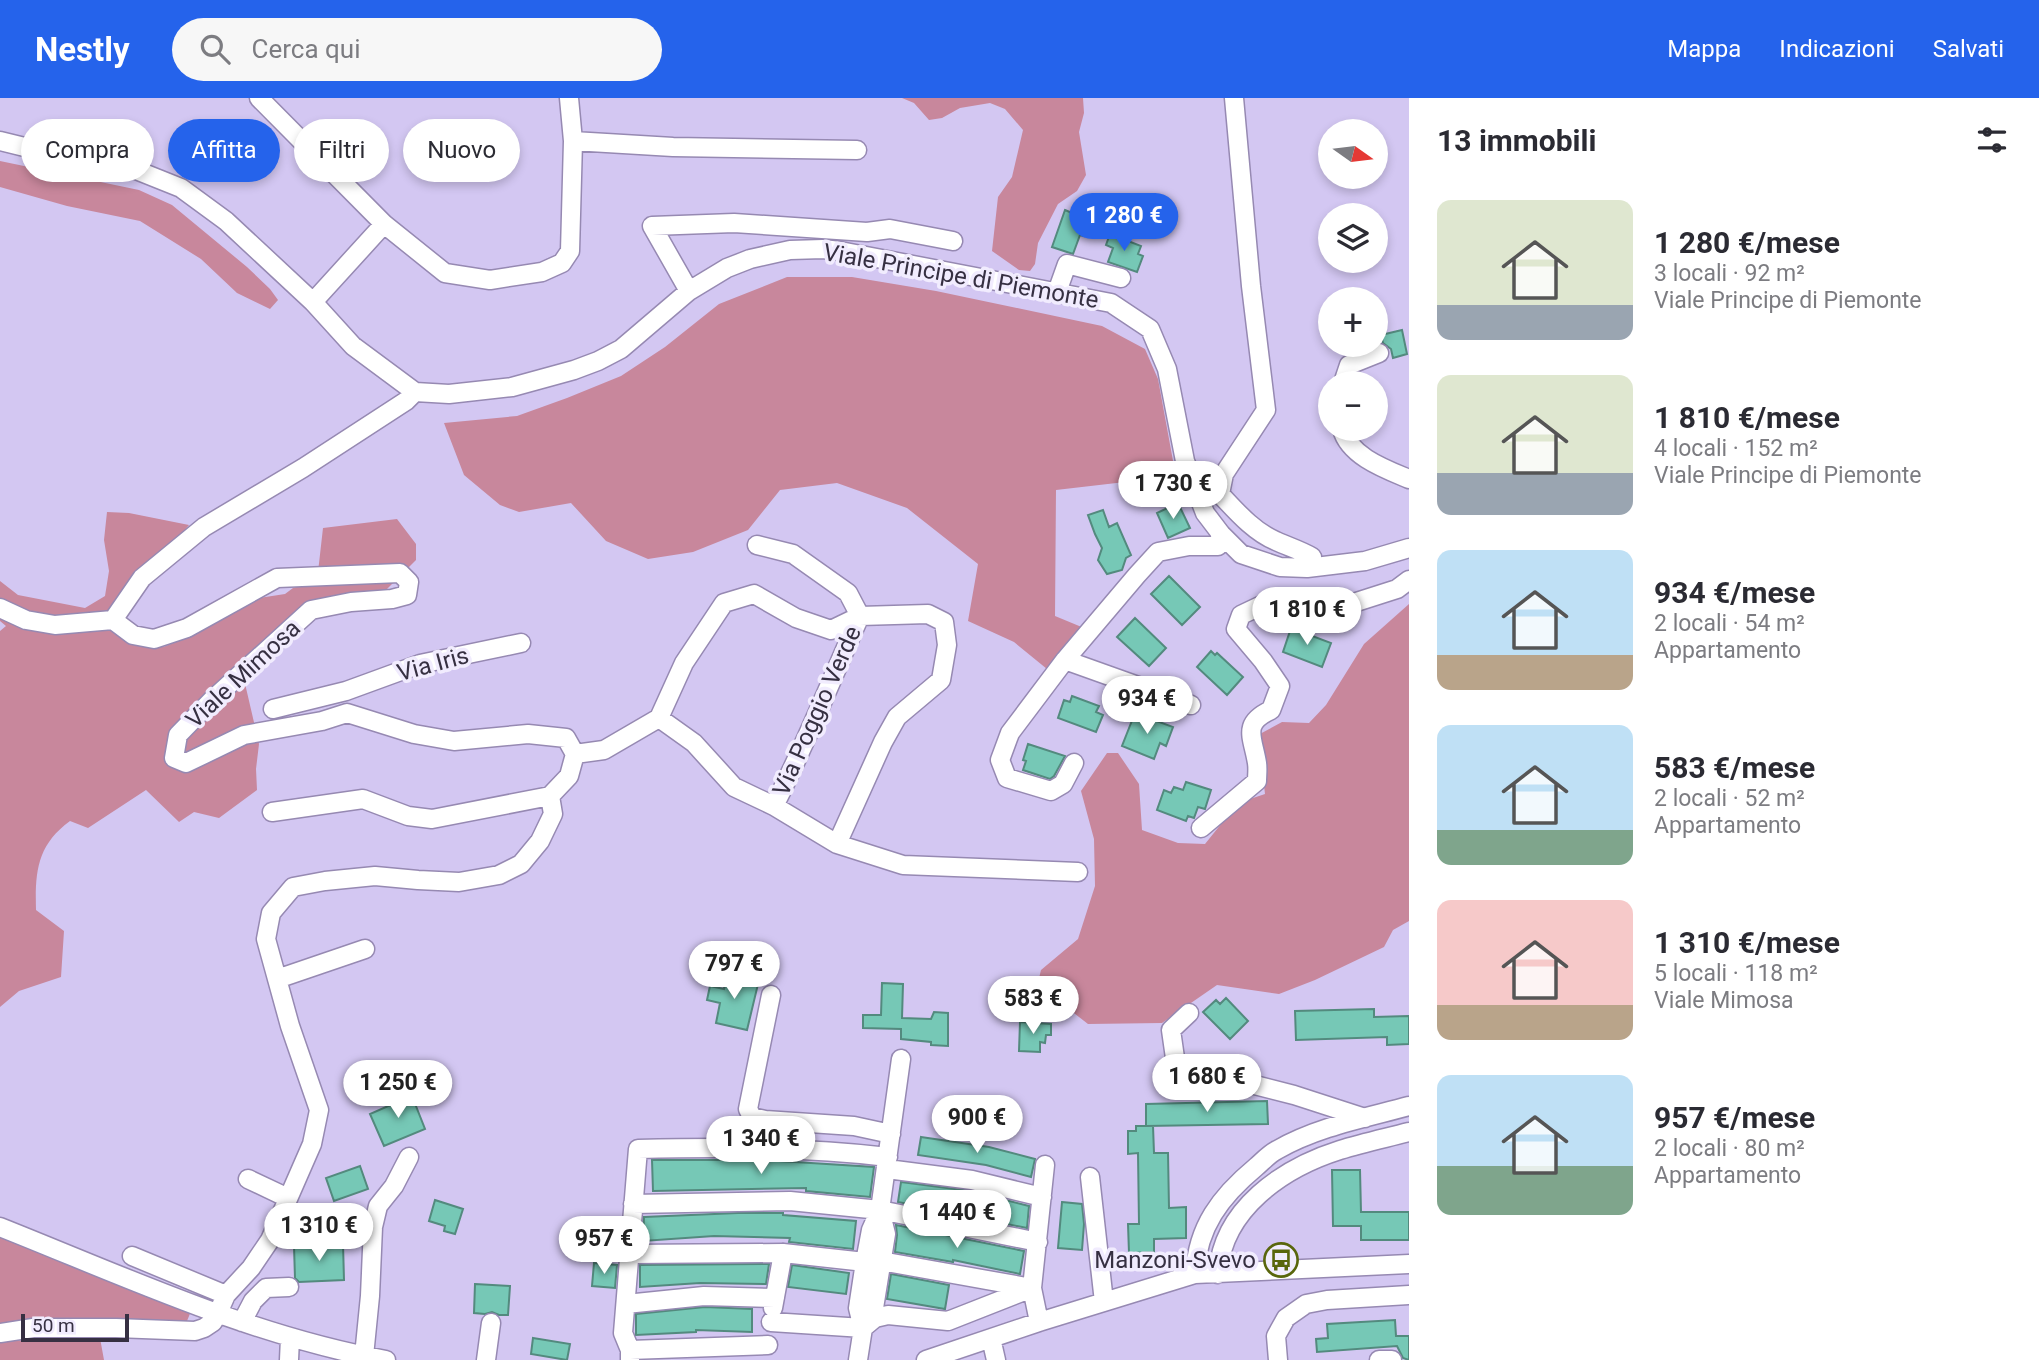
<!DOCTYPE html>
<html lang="it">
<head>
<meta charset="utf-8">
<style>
  body { margin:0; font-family:Roboto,sans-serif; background:#f7f7f7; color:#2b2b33; height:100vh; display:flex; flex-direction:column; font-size:26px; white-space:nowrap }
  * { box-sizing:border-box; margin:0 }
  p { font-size:23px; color:#7c7c81 }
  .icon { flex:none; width:38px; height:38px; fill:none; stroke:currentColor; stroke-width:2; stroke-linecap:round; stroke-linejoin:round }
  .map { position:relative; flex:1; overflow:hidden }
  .sheet { display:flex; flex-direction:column; background:#fff; width:630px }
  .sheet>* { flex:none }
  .guide { position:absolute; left:21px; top:21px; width:665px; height:63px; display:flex; gap:14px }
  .needle { width:46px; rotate:104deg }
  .controls { position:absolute; left:1318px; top:21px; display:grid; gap:14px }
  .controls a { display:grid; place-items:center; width:70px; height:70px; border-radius:50%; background:#fff; box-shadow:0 4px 10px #0003; font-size:35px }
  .scale { position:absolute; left:21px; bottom:18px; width:108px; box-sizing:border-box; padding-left:7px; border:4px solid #363042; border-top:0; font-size:19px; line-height:24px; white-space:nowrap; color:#363042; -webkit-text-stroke:5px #f1ecfe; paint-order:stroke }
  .price { position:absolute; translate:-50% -60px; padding:0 16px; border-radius:24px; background:#fff; color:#222; font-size:23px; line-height:46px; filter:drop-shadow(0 2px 4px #0008) }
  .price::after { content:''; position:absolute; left:50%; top:42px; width:21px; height:16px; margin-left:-10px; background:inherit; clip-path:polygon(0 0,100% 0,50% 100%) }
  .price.selected { background:#2563eb; color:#fff }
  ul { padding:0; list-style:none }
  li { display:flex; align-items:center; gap:21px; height:175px; padding:0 28px }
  li span { display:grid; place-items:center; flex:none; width:196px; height:140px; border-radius:14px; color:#555 }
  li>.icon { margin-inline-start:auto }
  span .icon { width:84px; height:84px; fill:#fffc; stroke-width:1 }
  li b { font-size:30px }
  h2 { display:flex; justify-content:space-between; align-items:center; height:84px; padding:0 28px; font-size:30px }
  .tag { padding:0 24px; border-radius:32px; background:#fff; box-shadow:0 4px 10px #0003; font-size:24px; line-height:63px }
  .tag.selected { background:#2563eb; color:#fff }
  header { display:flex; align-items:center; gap:42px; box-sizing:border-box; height:98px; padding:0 35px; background:#2563eb; color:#fff }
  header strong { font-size:33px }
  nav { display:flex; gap:38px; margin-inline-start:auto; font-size:24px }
  .search { width:490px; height:63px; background:#f7f7f7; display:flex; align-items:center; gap:18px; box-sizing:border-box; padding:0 24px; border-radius:38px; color:#7c7c81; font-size:26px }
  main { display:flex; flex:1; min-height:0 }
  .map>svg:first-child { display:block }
</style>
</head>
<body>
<header>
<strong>Nestly</strong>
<div class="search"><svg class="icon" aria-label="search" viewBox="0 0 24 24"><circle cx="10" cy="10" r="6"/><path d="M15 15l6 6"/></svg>Cerca qui</div>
<nav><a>Mappa</a><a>Indicazioni</a><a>Salvati</a></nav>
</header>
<main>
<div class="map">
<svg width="1409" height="1262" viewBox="0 0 1409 1262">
  <rect width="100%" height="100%" fill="#d3c7f2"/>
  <!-- green -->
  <path fill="#c8879c" d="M902,0h181l1,15 -5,19 7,43 -9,16 -19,13 -20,39 -3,21 -5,7 -11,-1 -27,-19 6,-54 14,-20 11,-47 -18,-21 -15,-6 -30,5 -18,10 -13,2 -15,-17z
    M0,63l139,29 33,15 75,62 23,22 8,11 -8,9 -33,-16 -36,-34 -61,-38 -73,-15 -67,-19z
    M787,179h65l84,14 166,35 43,23 13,30 20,109 -21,4 -6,-13 -95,11 -1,126 29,12 -37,41 -33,-27 -46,-21 10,-57 -71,-56 -70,-25 -57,7 -32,40 -55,22 -45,7 -42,-18 -35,-38 -52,9 -19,-7 -36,-30 -20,-52 73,-7 50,-18 54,-22 44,-29 54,-43z
    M107,414l22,1 60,12 -16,19 -29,22 -20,21 -7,13 -8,9 3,22 22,12 29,4 29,-11 67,-38 26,-4 8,-6 24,-7 6,-53 74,-9 19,25v16l-29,29 -23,6 -31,4 -93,63 19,82 -3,25 1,21 -38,28 -25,-6 -15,10 -33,-32 -58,38 -18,-7c-33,24 -35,51 -34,89l28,21 -3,46 -42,14 -19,16v-376l6,-5 -6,-5v-40l18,14 67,13 20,-12 4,-25 -5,-31z
    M1409,506v317l-16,9 -9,17 -69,33 -36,14 -62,-9 -55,38 -74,1 -27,-21h-28l8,-33 37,-31 17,-53 -1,-47 -13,-48 26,-38h11l21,31 3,46 36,13 27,1 33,-41 27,-9 -7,-59 24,-13 27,1 17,-18 38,-61z
    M0,1136l191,77 -4,10 -81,-2 -106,7z
    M100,1240l4,22h-104v-19z"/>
  <!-- building -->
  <path fill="#76c8b6" stroke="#538a7e" stroke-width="2" d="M1065,112l14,6 1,-3 11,4 -7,19 -4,-1 -7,19 -21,-7z
    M1110,136l31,12 -3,8 5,2 -6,16 -29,-10 5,-14 -7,-3z
    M1402,232l5,24 -14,4 -2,-9 -8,-6 -2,-8z
    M1178,405l12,25 -22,10 -11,-25z
    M1103,412l6,17 8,-4 14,32 -5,3 -4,12 -15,4 -9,-14 4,-12 -7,-14 -7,-19z
    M1169,478l31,31 -18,18 -31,-31z
    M1135,520l31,30 -17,18 -32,-29z
    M1291,530l40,15 -9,24 -39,-15z
    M1211,553l4,4 2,-2 26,24 -16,18 -30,-28z
    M1072,598l27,10 -3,6 7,3 -7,17 -38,-14 6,-18 6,2z
    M1135,615l38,14 -7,19 -6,-3 -6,16 -32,-13z
    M1028,646l37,12 -11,20 -4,3 -27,-9 3,-9 -3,-1z
    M1186,684l25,8 -6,19 -7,-2 -4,11 -6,-2 -2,5 -29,-11 7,-20 7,3 3,-6 9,3z
    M728,872l11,2 -2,7 21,5 -11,46 -31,-7 4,-20 -13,-3 3,-14 14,3z
    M882,885l21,1 -1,34 29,1 3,-7 14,1v33l-17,-1v-3l-30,-3v-10l-38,-1v-13h18z
    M1226,900l22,23 -18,18 -27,-27 13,-12 4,4z
    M1374,911v8l35,-1v28l-22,1v-8l-91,3 -1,-29z
    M1020,924l31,2v11h-5l-1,8 -5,-1v10l-21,-1z
    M410,993l15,38 -41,17 -14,-32 23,-10 -2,-5z
    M1267,1003l1,23 -122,2v-22z
    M1136,1028h17l1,27h14l1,55 17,-1v31l-32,1v13l-25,1 -1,-29h11l-1,-71 -10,1v-23h8z
    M921,1039l68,10 46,12 -4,18 -45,-12 -68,-10z
    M652,1062h111l111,7 -4,30 -64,-6v-3l-153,3z
    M360,1068l8,23 -34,12 -8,-23z
    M1332,1072h28l1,42h48v28h-48v-14h-28z
    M901,1084l69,9 59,15 -2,22 -129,-26z
    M435,1102l28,9 -8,25 -11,-3 1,-5 -16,-5z
    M1062,1104l20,2 2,20 -2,26 -24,-2z
    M738,1115h45v2l73,6 -3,28 -64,-7 1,-4 -76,-2 -71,5 1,-24z
    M896,1127l128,26 -4,23 -67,-14v2l-58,-10 2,-17z
    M343,1146l1,36 -45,2 -4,-4 -1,-32z
    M594,1165l23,2 -2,23 -23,-2z
    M769,1166l-3,20 -66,-1 -60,4v-22z
    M792,1167l57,8 -3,21 -58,-7z
    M891,1176l58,11 -4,24 -58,-10z
    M475,1186l35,2 -2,29h-9l-7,-3 -7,2 -11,-1z
    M705,1209l47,2v23l-56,-2v2l-60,3v-21z
    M1395,1222l1,16h13v24l-6,-2 -6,-12 -80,6 -1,-13 12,-1 -1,-14z
    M533,1240l37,6 -3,16 -36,-6z"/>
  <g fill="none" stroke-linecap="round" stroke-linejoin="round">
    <!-- minor casing -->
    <g stroke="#9689b2" stroke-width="21">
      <path id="minor" d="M259,0l125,126 61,49 45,7 52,-8 20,-9 8,-12 3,-110 -4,-43
        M1234,0l17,188 15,124 -42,64 -4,20c16,17 34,38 56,47 13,6 24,9 36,16l-5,11
        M0,43l49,12 87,17 45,18 45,33 87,81 40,44 62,46 34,2 63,-7 62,-17 24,-9 23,-12 68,-58 38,-23 23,-9 40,-9 33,-1 17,2 271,52 39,26 17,40 18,92 20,52 16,21 20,20 39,13 27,1 58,-7 44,-13
        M573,43l100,6 184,3
        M689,193l-37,-65 82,-3 133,9 23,-3 63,12
        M1057,194l10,-28 54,14
        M313,204l71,-78
        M1343,285l6,-18 30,-12
        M1342,331c7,27 43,40 67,50
        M0,510l26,12 29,5 58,-5
        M1065,562l126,45
        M273,611l73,-18 74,-27 101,-21
        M659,620l25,-55 40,-60 30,-9 42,24 35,12 29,-14 -12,-23 -55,-39 -36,-9
        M575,656l29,-4 55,-32 35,25 40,44 40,19 63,38 66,21 175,7
        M1074,665l-11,21 -12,7 -44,-13 -7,-18 10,-27 55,-73 72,-85 21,-23 31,-6h29l3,-12
        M774,708c32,-62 57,-126 86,-190l68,-2 16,8 3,23 -6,35 -44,37 -14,25 -46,102
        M272,714l91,-13 45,17 24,3 118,-23
        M1201,730l56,-47c0,-6 1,-12 0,-18 -4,-26 -16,-39 14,-53l9,-24 -17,-25 -27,-32 5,-14 21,-10 37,6 48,-6 50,-16 12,-9
        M277,881l88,-30
        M771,897l-23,114 4,8 13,3 89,6 37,8
        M1189,915l-18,17 5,35 118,30 71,23
        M887,1071l85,11 70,17
        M1090,1079l14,125
        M248,1081l40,19
        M633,1106l157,-3 90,9 158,32
        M880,1112l21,-151
        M0,1129c126,50 252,109 386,133
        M629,1156l154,-1 82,9
        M132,1158l94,39
        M881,1163l151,27 7,34
        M1195,1176c2,-47 26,-78 61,-107 7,-6 13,-13 21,-17 40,-23 88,-32 132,-44
        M1218,1176c4,-65 65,-106 122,-124 23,-7 46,-12 69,-18
        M626,1206l78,-8 71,2
        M773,1210l10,-55
        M242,1224l11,-21 13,-13 23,-1
        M771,1224l92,6 12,-10 13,-3 60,6 84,-33 13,-123
        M0,1235l33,-5h83l79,3 9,-3 9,-6 5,-9 8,-18 25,-27 19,-28 42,-96 7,-34 -29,-84 -24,-87 5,-26 22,-26 32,-6 50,-5 43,4 41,2 40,-7 22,-11 19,-23 13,-27 -3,-18 19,-20 6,-22 -9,-16 -38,-4 -74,7 -40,-7 -67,-21 -25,8 -78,14 -58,28 -12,-5 4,-23 34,-35 99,-90 40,-8 41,-3 15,-4 2,-13 -9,-9 -123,5 -90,50 -33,11 -21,-4 -20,-15 29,-42 62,-51 99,-59 103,-67 9,-9
        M991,1240l5,22
        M630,1252l138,-5
        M364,1258l6,-60 3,-69 5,-21 16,-20 15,-29
        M289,1262l1,-22
        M486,1262l5,-37
        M630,1262v-10l-7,-17 15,-184c83,-2 167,-2 250,8
        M858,1262l5,-32 -5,-20 7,-46 6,-32 9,-20 6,24 -12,74 -10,17
        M926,1262l113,-38 156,-48 214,-10
        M1278,1262l-2,-24 10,-18 20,-14 21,-4 82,-5
        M1379,1262h13"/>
    </g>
    <!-- minor -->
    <use href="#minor" stroke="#fff" stroke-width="18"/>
  </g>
  <!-- icons -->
  <defs>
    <g id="bus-ring" transform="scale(1.75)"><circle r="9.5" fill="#f1ecfe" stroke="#59660c" stroke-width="1.5"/><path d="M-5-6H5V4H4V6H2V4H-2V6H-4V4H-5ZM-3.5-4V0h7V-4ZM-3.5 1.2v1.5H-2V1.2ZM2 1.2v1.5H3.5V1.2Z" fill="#59660c"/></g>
  </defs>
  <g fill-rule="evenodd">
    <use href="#bus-ring" x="1281" y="1162"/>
  </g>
  <g text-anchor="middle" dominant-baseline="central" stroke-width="7" stroke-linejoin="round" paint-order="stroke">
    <!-- street labels -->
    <g font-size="24" fill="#363042" stroke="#f1ecfe">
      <text transform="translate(961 178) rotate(10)">Viale Principe di Piemonte</text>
      <text transform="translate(433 566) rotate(-15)">Via Iris</text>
      <text transform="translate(243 576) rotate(-43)">Viale Mimosa</text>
      <text transform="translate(817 613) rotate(-66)">Via Poggio Verde</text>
    </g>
    <!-- poi labels -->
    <g font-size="24" fill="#363042" stroke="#f1ecfe" text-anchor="end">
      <text x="1256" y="1162">Manzoni-Svevo</text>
    </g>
  </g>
</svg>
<div class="controls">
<a><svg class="needle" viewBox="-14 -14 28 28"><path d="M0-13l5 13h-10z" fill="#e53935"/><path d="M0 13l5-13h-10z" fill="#7c7c81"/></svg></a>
<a><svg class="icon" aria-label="layers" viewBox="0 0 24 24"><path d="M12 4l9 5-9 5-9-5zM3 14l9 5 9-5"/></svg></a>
<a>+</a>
<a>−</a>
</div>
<div class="scale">50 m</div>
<b class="price selected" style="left:1124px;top:155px">1 280 €</b>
<b class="price" style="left:1173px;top:423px">1 730 €</b>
<b class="price" style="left:1307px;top:549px">1 810 €</b>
<b class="price" style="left:1147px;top:638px">934 €</b>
<b class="price" style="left:734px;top:903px">797 €</b>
<b class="price" style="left:1033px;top:938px">583 €</b>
<b class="price" style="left:1207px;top:1016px">1 680 €</b>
<b class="price" style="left:398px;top:1022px">1 250 €</b>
<b class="price" style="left:977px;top:1057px">900 €</b>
<b class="price" style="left:761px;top:1078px">1 340 €</b>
<b class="price" style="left:957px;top:1152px">1 440 €</b>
<b class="price" style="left:319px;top:1165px">1 310 €</b>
<b class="price" style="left:604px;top:1178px">957 €</b>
<div class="guide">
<a class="tag">Compra</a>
<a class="tag selected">Affitta</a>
<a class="tag">Filtri</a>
<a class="tag">Nuovo</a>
</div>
</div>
<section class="sheet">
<h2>13 immobili<svg class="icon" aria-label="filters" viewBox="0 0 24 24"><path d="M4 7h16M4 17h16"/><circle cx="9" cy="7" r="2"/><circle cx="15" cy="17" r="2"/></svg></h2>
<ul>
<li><span style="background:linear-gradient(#dfe7d0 75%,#9aa5b1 0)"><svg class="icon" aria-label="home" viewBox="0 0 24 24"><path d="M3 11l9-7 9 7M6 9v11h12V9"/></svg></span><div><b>1 280 €/mese</b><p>3 locali · 92 m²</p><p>Viale Principe di Piemonte</p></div></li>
<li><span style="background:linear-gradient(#dfe7d0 70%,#9aa5b1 0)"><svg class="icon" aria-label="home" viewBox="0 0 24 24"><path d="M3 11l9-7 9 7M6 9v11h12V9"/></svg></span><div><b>1 810 €/mese</b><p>4 locali · 152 m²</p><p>Viale Principe di Piemonte</p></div></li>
<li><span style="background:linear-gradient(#bfe0f5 75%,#b9a48a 0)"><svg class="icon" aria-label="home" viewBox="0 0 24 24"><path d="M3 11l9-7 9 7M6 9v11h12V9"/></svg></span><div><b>934 €/mese</b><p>2 locali · 54 m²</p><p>Appartamento</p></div></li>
<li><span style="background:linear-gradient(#bfe0f5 75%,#7fa58c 0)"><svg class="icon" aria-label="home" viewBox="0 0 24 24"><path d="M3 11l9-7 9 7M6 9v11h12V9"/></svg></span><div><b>583 €/mese</b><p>2 locali · 52 m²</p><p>Appartamento</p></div></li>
<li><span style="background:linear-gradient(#f6c9c9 75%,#b9a48a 0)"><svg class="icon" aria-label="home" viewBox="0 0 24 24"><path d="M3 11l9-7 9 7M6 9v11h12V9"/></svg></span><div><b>1 310 €/mese</b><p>5 locali · 118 m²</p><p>Viale Mimosa</p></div></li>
<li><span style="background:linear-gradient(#bfe0f5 65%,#7fa58c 0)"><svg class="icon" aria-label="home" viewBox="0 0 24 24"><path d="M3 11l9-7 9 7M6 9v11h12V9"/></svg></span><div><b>957 €/mese</b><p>2 locali · 80 m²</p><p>Appartamento</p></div></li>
</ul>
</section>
</main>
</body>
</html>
